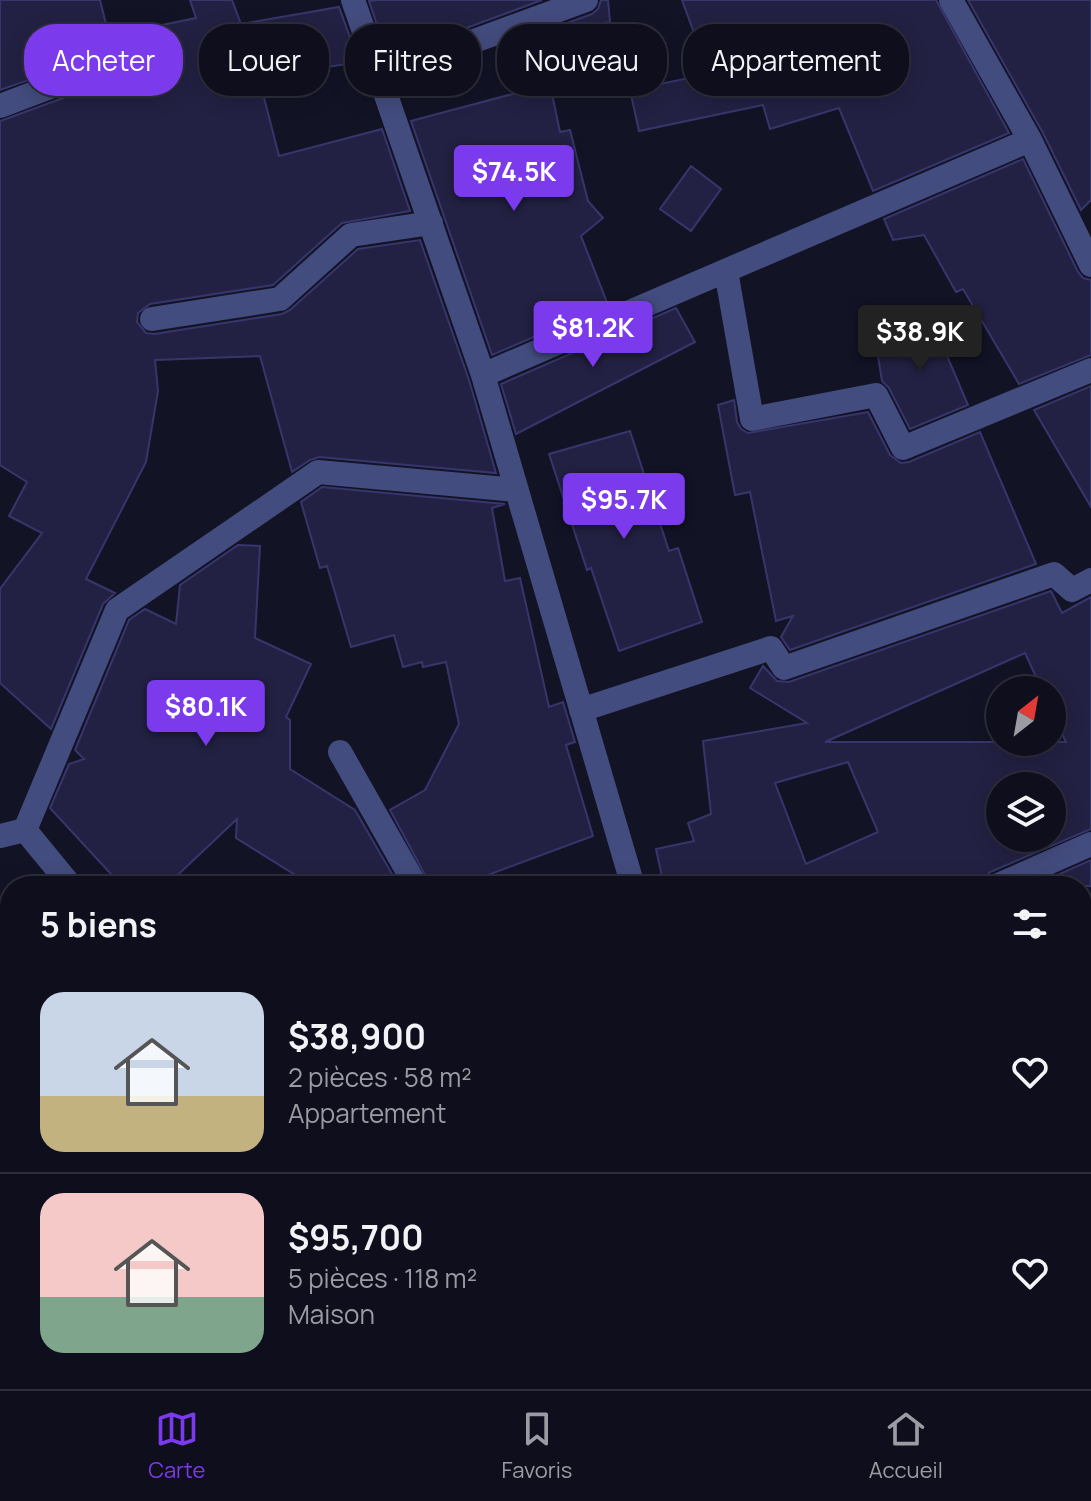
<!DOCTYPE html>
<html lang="fr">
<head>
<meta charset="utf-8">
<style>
  body { margin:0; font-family:Manrope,sans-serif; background:#1c1c29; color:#f1f3f6; height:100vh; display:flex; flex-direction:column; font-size:30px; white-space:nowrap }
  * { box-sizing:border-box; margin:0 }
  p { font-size:26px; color:#9b9ca3 }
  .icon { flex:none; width:44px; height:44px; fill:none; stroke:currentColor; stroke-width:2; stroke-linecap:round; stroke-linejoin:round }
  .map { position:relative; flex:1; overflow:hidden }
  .details { position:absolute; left:0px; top:876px; width:1092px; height:514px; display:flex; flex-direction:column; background:#0e0e1c; border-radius:32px 32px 0 0; box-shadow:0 4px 20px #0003,0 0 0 2px #2e2e3b }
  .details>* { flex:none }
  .guide { position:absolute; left:24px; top:24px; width:1044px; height:72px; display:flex; gap:16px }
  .needle { width:52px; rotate:31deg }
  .tools { position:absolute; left:986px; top:676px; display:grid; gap:16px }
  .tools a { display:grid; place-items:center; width:80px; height:80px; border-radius:50%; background:#0e0e1c; box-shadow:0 4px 20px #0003,0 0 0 2px #2e2e3b; font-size:40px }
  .price { position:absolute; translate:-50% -68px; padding:0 18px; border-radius:8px; background:#7c3aed; color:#fff; font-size:26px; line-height:52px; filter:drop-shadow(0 2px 4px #0008) }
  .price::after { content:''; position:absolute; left:50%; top:48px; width:24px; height:18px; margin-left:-12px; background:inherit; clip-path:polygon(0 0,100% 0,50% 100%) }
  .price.current { background:#222; color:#fff }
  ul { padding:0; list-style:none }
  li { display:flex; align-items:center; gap:24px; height:200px; padding:0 40px }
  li+li { border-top:2px solid #2e2e3b }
  li span { display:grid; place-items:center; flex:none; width:224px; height:160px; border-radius:24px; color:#555 }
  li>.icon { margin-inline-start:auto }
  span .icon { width:96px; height:96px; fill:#fffc; stroke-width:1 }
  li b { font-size:34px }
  h2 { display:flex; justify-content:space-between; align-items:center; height:96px; padding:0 40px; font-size:34px }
  .tag { padding:0 28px; border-radius:32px; background:#0e0e1c; box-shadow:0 4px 20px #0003,0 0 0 2px #2e2e3b; font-size:28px; line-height:72px }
  .tag.current { background:#7c3aed; color:#fff }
  .menu { display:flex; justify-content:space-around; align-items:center; height:112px; border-top:2px solid #2e2e3b; background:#0e0e1c; font-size:22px; color:#9b9ca3 }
  .menu a { display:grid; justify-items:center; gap:4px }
  .menu .current { color:#7c3aed }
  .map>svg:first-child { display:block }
</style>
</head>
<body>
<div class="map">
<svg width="1091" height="1389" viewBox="0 0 1091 1389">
  <rect width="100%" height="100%" fill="#121325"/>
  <!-- building -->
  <path fill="#222143" stroke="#37366c" stroke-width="2" fill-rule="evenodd" d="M0,0h100l9,36 87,-18 -6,-18h42l9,24 98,-17 20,55 -100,16 20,78 103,-27 28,82 -68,12 -69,62 -123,19 -12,9 -1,9 9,11 8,1 128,-20 8,-4 68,-61 62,-9 49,140 27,93 -177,-16 -9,3 -18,12 -32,-116 -105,4 3,31 -12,71 -60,117 29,14 -12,11 -52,125 -51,-46v-94l42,-56 -33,-17 18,-34 -27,-17v-344l63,-23 7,-5 3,-7 -5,-13 -8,-4 -60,21z
    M377,0h165l-154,57 -19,-56z
    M601,0h7l2,22 -73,12 55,-20 6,-5z
    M682,0h254l73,133 -136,58 -34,-83 -69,21 -7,-24 -124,26 -9,-41 79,-16z
    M968,0h123v200l-10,10 -38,-77z
    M550,84l10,48 10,-2 18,71 15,17 -22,18 27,69 -116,50 -81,-234z
    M1023,159l55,113 5,6 8,2v75l-72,29 -56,-95 -7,3 -32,-57 -31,5 -9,-21z
    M691,166l30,23 -30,42 -31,-22z
    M676,308l19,34 -179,92 -15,-50z
    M899,318h32l37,87 -58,24 -21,-41 -7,-7 -6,-37 23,-3z
    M1091,386v121l-57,-97z
    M734,400l3,22 4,7 7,4 120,-21 22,43 11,8 8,-1 71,-30 56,132 -246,86 -9,-13 12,-21 -17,5 -26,-129 -15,3 -17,-90z
    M630,431l39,120 9,-3 24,74 -83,29 -28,-83 -4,2 -38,-116z
    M322,487l183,17 -13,4 13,73 15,-3 29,129 14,-5 12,40 -9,3 27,91 -135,50h-27l-41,-76 35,-20 34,-66 -13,-62 -23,5 -1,-5 -19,5 -9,-32 -43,12 -24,-81 -7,2 -19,-66z
    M238,545l22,1 -5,92 56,26 -25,53 4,3v49l65,41 44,76h-86l-77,-48 1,-19 -71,67h-44l-72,-78 19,-44 15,-5 -9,-9 54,-130 16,-11 31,15 4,-39z
    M1051,591l11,22 29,-16v232l-101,43 -6,6 -3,8h-317l-8,-37 38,-8 -6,-18 23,-9 -8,-73 104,-18 -57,-35 13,-22 14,15 12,1zM1025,653l17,37h10v22l14,30h-241zM848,762l30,70 -72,32 -31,-81zM1000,786h52v52h-52z
    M1091,860v26h-58z"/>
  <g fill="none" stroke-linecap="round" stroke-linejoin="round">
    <!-- minor -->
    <path stroke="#434c7e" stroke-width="24" d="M353,0l130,375 150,511
      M951,0l79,140 61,125
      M379,76l207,-76
      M0,106l58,-22
      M726,271l26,148 124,-24 27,53 188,-78
      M152,319l128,-20 71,-64 80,-12
      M483,375l547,-235
      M581,710l190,-62 13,20 270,-94 18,16 19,-10
      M340,752l76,134
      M25,830l92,-220 201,-138 199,18
      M25,830l46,56
      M0,836l25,-6
      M996,886l95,-42
      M0,1380l12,9
      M306,1380l3,9
      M798,1380l3,9"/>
  </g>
</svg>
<div class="tools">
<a><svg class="needle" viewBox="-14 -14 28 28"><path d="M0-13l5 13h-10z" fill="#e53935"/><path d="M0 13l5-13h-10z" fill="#9b9ca3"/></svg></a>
<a><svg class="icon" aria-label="layers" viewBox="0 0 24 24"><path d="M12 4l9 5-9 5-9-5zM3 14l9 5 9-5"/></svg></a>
</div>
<b class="price" style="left:514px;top:213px">$74.5K</b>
<b class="price" style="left:593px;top:369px">$81.2K</b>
<b class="price current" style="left:920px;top:373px">$38.9K</b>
<b class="price" style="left:624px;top:541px">$95.7K</b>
<b class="price" style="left:206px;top:748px">$80.1K</b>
<div class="guide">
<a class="tag current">Acheter</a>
<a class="tag">Louer</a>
<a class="tag">Filtres</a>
<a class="tag">Nouveau</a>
<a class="tag">Appartement</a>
</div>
<section class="details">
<h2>5 biens<svg class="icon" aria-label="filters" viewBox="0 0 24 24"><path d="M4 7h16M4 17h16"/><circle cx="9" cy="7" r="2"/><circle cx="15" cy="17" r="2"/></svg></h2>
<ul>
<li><span style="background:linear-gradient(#c9d6e8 65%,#c2b280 0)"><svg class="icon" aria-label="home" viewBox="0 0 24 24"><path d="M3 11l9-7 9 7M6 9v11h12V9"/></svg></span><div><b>$38,900</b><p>2 pièces · 58 m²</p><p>Appartement</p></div><svg class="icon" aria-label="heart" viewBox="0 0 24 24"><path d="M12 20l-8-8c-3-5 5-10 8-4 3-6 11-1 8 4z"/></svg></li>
<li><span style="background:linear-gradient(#f6c9c9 65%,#7fa58c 0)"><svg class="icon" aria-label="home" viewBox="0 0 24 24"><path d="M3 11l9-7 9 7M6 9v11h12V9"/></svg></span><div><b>$95,700</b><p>5 pièces · 118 m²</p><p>Maison</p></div><svg class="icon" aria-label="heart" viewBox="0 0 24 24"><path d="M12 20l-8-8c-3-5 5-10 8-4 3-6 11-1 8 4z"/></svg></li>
</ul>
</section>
</div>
<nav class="menu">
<a class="current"><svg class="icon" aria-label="map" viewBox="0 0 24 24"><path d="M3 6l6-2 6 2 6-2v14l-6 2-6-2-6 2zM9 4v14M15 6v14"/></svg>Carte</a>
<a><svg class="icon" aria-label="saved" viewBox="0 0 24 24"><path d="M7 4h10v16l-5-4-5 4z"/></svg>Favoris</a>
<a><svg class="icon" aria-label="home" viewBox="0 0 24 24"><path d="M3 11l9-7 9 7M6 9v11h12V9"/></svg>Accueil</a>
</nav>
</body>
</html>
